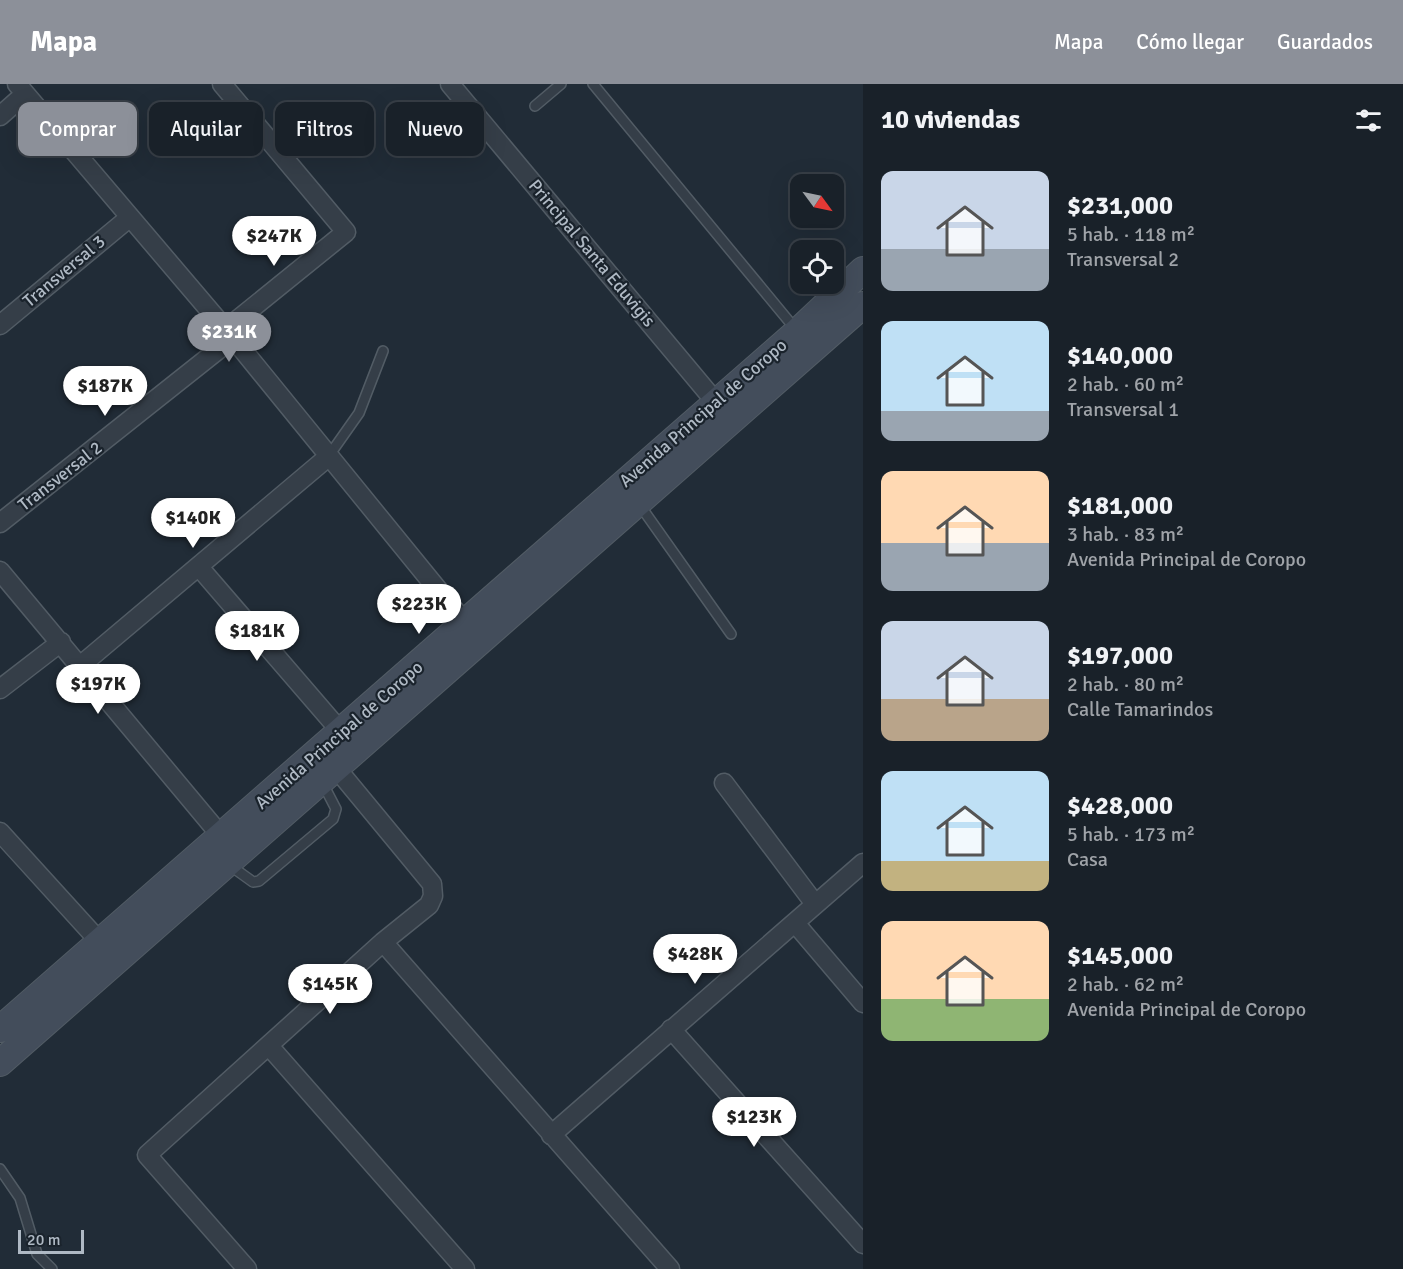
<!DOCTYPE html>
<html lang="es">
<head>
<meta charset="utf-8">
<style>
  body { margin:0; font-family:Signika,sans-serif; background:#222931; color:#f1f3f6; height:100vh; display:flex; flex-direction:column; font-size:22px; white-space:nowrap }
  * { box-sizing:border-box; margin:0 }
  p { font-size:20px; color:#9fa3a8 }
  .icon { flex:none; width:33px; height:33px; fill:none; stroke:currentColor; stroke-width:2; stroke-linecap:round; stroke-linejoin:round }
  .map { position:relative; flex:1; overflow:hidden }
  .sheet { display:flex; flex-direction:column; background:#192129; width:540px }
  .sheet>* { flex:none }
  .hud { position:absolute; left:18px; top:18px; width:570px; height:54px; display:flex; gap:12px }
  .needle { width:39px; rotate:123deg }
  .controls { position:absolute; left:790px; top:90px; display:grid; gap:12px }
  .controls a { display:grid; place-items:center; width:54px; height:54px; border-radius:12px; background:#192129; box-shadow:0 6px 24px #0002,0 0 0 2px #373e46; font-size:30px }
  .scale { position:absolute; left:18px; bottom:15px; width:66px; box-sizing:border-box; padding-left:6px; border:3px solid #afb9c4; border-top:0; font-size:16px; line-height:21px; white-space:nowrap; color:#afb9c4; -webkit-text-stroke:4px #1a232c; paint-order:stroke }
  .price { position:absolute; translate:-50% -51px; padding:0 14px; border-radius:21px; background:#fff; color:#222; font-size:20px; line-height:39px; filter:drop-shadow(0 2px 3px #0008) }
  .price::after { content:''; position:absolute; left:50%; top:36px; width:18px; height:14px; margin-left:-9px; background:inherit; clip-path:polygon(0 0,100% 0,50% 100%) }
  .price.selected { background:#8c9099; color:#fff }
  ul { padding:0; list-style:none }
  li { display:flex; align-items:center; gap:18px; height:150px; padding:0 18px }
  li span { display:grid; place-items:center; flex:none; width:168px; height:120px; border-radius:12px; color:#555 }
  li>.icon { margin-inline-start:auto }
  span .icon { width:72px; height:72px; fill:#fffc; stroke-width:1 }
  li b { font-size:26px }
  h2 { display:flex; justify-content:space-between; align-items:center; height:72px; padding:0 18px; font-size:26px }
  .tag { padding:0 21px; border-radius:12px; background:#192129; box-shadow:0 6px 24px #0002,0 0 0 2px #373e46; font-size:21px; line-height:54px }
  .tag.selected { background:#8c9099; color:#fff }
  header { display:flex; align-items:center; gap:36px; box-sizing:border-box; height:84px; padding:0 30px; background:#8c9099; color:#fff }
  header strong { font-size:28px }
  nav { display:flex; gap:33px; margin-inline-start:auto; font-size:21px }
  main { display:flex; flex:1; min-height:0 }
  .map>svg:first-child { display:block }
</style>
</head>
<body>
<header>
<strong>Mapa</strong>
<nav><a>Mapa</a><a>Cómo llegar</a><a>Guardados</a></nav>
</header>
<main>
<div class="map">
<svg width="863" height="1185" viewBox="0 0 863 1185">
  <rect width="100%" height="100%" fill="#212c37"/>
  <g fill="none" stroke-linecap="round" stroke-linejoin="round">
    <!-- lane casing -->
    <g stroke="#525c65" stroke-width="12">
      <path id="lane" d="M593,0l204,247
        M535,22l26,-22
        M328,373l31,-44 24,-62
        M639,420l92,130
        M228,780l25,18 6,-1 74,-62 3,-10 -14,-27
        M0,1085l20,29 17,56 15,15"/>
    </g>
    <!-- street casing -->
    <g stroke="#525c65" stroke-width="21">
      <path id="street" d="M17,0l216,254 232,285
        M222,0l124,148 -121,98
        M450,0l274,328
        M0,32l25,-22
        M0,241l129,-107
        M0,439l233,-185
        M199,483l143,166
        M0,487l222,266
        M80,582l248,-209
        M0,605l61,-47
        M724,699l91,121
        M0,748l100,110
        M795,839l68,80
        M383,858l287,327
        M671,945l192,215
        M269,962l196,223
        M551,1051l312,-272
        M247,1185l-100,-114 236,-213 46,-37 4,-9 -1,-12 -95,-115"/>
    </g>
    <!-- secondary casing -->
    <g stroke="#525c65" stroke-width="28">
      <path id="secondary" d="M0,945l798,-698 65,-61
        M0,979l863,-758"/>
    </g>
    <!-- lane -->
    <use href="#lane" stroke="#353e48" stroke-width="9"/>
    <!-- street -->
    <use href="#street" stroke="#353e48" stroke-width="18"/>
    <!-- secondary -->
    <use href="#secondary" stroke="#434d5b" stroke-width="26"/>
  </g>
  <g text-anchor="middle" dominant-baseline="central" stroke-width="4.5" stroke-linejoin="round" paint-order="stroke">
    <!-- street labels -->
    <g font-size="18" fill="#afb9c4" stroke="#1a232c">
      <text transform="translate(592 169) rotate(50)">Principal Santa Eduvigis</text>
      <text transform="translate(64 187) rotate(-40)">Transversal 3</text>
      <text transform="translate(703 329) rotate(-41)">Avenida Principal de Coropo</text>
      <text transform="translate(60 392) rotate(-38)">Transversal 2</text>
      <text transform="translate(339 651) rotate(-41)">Avenida Principal de Coropo</text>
    </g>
  </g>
</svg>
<div class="controls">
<a><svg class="needle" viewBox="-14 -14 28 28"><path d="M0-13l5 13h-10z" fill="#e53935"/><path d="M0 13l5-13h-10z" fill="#9fa3a8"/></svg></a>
<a><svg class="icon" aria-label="locate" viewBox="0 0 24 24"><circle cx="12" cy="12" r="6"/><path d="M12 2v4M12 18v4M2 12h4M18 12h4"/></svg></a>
</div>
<div class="scale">20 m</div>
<b class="price" style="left:274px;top:183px">$247K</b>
<b class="price selected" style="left:229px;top:279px">$231K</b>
<b class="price" style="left:105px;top:333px">$187K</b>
<b class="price" style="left:193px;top:465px">$140K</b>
<b class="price" style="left:419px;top:551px">$223K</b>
<b class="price" style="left:257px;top:578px">$181K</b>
<b class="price" style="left:98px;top:631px">$197K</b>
<b class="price" style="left:695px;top:901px">$428K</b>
<b class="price" style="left:330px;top:931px">$145K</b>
<b class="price" style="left:754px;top:1064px">$123K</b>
<div class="hud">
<a class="tag selected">Comprar</a>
<a class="tag">Alquilar</a>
<a class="tag">Filtros</a>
<a class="tag">Nuevo</a>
</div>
</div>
<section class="sheet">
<h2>10 viviendas<svg class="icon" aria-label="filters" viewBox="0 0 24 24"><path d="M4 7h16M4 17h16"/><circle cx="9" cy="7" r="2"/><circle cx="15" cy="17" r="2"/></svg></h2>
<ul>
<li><span style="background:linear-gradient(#c9d6e8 65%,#9aa5b1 0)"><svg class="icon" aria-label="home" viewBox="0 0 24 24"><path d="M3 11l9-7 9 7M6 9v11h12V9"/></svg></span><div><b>$231,000</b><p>5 hab. · 118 m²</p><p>Transversal 2</p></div></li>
<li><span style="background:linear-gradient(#bfe0f5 75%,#9aa5b1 0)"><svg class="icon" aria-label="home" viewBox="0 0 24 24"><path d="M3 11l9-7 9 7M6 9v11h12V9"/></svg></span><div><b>$140,000</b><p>2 hab. · 60 m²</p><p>Transversal 1</p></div></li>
<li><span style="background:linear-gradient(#ffd9b3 60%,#9aa5b1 0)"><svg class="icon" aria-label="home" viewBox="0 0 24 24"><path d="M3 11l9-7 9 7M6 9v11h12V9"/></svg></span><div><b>$181,000</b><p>3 hab. · 83 m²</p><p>Avenida Principal de Coropo</p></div></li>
<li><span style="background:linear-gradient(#c9d6e8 65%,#b9a48a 0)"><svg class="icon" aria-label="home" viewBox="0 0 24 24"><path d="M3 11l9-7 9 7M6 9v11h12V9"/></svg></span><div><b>$197,000</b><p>2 hab. · 80 m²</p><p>Calle Tamarindos</p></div></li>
<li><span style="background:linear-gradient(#bfe0f5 75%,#c2b280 0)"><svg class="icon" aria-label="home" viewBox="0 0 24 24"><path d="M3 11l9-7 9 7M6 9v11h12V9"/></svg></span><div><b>$428,000</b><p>5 hab. · 173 m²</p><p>Casa</p></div></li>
<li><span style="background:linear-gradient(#ffd9b3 65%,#8fb573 0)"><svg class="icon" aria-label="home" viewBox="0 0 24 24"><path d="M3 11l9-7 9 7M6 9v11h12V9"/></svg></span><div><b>$145,000</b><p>2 hab. · 62 m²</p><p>Avenida Principal de Coropo</p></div></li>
</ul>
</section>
</main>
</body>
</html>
